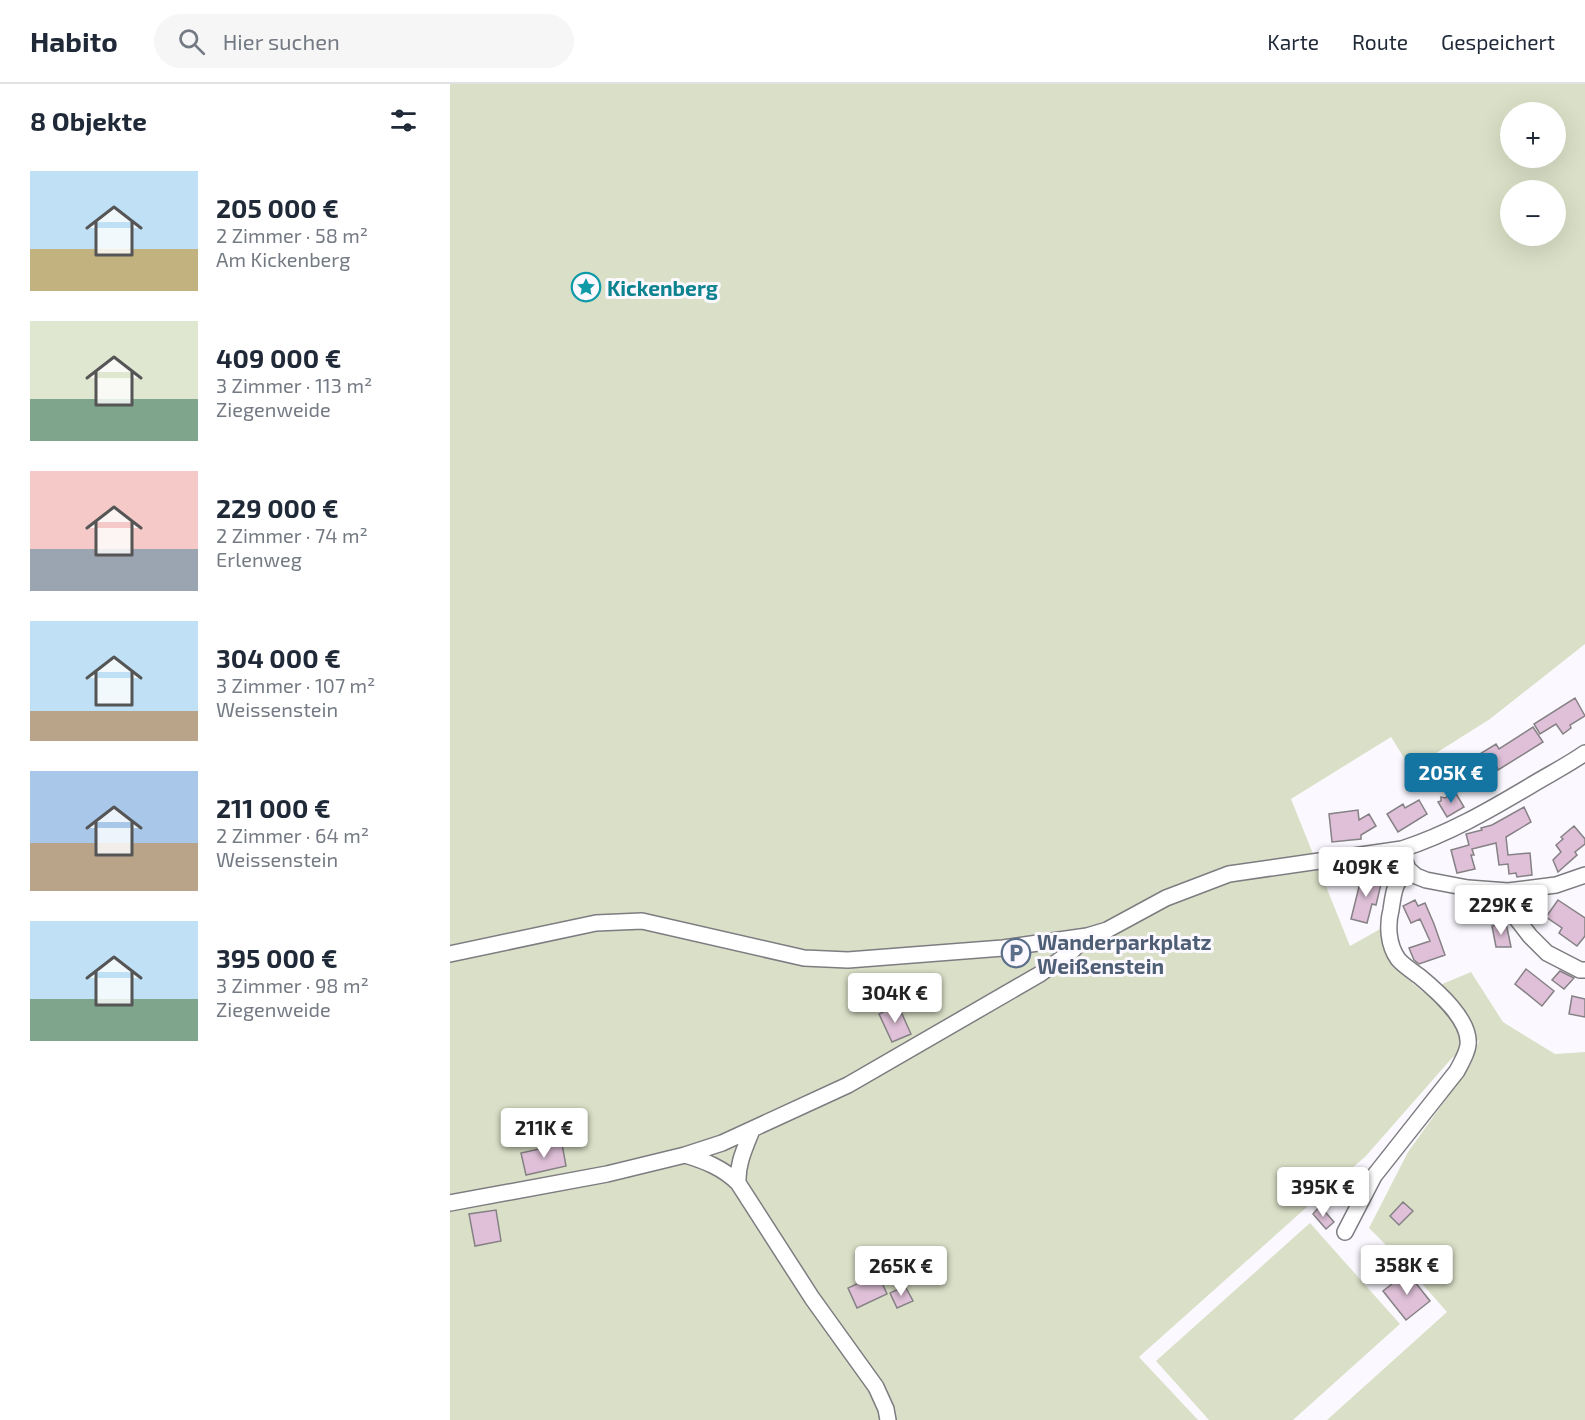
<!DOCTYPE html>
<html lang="de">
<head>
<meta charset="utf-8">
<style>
  body { margin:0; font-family:"Exo 2",sans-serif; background:#f6f6f7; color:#1f2937; height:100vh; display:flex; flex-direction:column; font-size:22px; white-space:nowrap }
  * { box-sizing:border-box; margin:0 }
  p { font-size:20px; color:#747a83 }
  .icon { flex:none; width:33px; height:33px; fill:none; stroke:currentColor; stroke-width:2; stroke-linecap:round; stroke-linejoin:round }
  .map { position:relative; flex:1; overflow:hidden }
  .panel { display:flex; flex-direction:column; background:#fff; width:450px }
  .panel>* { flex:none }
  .tools { position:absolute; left:1050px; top:18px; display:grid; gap:12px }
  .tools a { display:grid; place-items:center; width:66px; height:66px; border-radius:50%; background:#fff; box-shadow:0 6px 24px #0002; font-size:30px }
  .price { position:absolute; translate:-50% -51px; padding:0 14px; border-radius:6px; background:#fff; color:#222; font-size:20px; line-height:39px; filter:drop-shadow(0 2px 3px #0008) }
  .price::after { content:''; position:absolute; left:50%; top:36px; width:18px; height:14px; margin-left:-9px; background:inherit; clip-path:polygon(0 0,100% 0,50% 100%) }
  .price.selected { background:#1475a2; color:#fff }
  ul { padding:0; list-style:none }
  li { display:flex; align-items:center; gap:18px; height:150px; padding:0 30px }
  li span { display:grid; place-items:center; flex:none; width:168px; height:120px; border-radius:0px; color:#555 }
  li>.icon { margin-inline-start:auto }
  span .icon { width:72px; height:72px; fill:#fffc; stroke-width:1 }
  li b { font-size:26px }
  h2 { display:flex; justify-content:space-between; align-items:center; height:72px; padding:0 30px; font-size:26px }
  header { display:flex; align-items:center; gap:36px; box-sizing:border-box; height:84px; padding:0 30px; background:#fff; border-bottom:2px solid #e0e1e3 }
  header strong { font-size:28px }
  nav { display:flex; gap:33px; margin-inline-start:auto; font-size:21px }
  .search { width:420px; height:54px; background:#f6f6f7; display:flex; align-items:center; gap:15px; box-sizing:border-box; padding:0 21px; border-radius:33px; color:#747a83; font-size:22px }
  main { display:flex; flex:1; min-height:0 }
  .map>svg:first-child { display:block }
</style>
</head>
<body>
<header>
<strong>Habito</strong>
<div class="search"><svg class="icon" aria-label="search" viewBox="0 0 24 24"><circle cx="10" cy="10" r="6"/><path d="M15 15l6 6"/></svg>Hier suchen</div>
<nav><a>Karte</a><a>Route</a><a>Gespeichert</a></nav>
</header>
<main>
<section class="panel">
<h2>8 Objekte<svg class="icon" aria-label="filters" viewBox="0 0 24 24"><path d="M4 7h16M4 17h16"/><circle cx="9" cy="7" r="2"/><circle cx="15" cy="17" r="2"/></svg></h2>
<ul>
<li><span style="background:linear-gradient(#bfe0f5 65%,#c2b280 0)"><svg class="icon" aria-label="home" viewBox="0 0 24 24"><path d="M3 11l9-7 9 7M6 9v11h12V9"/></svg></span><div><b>205 000 €</b><p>2 Zimmer · 58 m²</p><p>Am Kickenberg</p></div></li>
<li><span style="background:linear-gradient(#dfe7d0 65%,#7fa58c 0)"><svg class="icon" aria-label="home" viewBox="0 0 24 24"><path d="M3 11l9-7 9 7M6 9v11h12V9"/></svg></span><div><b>409 000 €</b><p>3 Zimmer · 113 m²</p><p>Ziegenweide</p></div></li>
<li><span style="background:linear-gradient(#f6c9c9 65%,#9aa5b1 0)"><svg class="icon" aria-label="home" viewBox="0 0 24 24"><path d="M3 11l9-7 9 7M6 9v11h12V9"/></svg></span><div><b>229 000 €</b><p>2 Zimmer · 74 m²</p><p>Erlenweg</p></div></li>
<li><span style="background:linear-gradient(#bfe0f5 75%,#b9a48a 0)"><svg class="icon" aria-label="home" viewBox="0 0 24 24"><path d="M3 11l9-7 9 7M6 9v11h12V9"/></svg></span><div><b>304 000 €</b><p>3 Zimmer · 107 m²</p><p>Weissenstein</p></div></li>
<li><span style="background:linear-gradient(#a9c7e8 60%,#b9a48a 0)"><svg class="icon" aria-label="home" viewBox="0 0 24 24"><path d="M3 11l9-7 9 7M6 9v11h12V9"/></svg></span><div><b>211 000 €</b><p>2 Zimmer · 64 m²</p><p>Weissenstein</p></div></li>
<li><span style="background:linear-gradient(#bfe0f5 65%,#7fa58c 0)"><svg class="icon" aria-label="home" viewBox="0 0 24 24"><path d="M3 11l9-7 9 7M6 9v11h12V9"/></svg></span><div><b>395 000 €</b><p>3 Zimmer · 98 m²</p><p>Ziegenweide</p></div></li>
</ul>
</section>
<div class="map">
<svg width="1135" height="1336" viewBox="0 0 1135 1336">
  <rect width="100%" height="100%" fill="#fbf9ff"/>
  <!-- green -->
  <path fill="#dae0c7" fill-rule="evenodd" d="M0,0h1135v560l-95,75 -79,50 -20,-32 -100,62 59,147 32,-18 4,19 8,20 29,25 48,-20 32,50 52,32 30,-2v368h-258l120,-108 -45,-51 -33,-33 39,-76 63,-88 8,-24 -27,18 -87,99 -48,41 -178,159 59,63h-748zM1060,28h46v46h-46zM1060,106h46v46h-46z
    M860,1139l90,101 -107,96h-84l-53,-59z"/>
  <!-- building -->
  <path fill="#dfc0d8" stroke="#858184" stroke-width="1.5" d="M1125,614l10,18 -15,9 1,3 -8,6 -7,-10 -16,10 -6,-10z
    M1083,643l10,15 -45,28 -1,-3 -13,8 -5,-8 -11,7 -6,-9 34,-21 3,5z
    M1005,708l9,15 -17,10 -9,-15 3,-1v-4l4,1z
    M969,716l8,14 -29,18 -11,-18 16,-10 2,4z
    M1074,723l7,15 -25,15 2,18 22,-2 2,22 -15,2 -1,-4 -7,1 -1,-10 -9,1 -3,-22 -24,6 2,6h-3l4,14 -18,4 -6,-23 18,-5 -3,-11 16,-4 -1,-2 11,-3z
    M908,726l1,10 10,-6 7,12 -15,9v4l-29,3 -3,-28z
    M1124,742l11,13v5l-10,8 2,3 -19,17 -5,-12 8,-8 -5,-7 7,-6 -2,-2z
    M912,791l20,5 -6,25 -4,-1 -5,19 -16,-4z
    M965,816l3,6 7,-3 9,21 11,31 -26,9 -5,-4 -5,-12 21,-7 -10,-22 -9,4 -8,-17z
    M1108,816l27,18v18l-8,10 -18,-13 3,-5 -16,-11z
    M1056,839l5,24h-15l-4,-21z
    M1076,885l28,22 -12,15 -27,-22z
    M1110,887l14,7 -10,11 -12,-9z
    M1122,912l13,3v18l-16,-3z
    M448,921l13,29 -19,8 -13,-28z
    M112,1060l4,22 -40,9 -5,-22z
    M953,1118l10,9 -14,14 -9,-9z
    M870,1122l14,16 -8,7 -13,-15z
    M46,1126l5,31 -26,5 -6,-32z
    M957,1188l23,29 -24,19 -23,-29z
    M428,1190l9,20 -30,14 -9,-20z
    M455,1202l8,15 -16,7 -7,-15z"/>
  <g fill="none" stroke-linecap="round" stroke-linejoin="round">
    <!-- minor casing -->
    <g stroke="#7d7c81" stroke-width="18">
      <path id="minor" d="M955,777l3,8 8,7 10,4 42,8 40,3 48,-6 29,-10
        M1058,807l5,23 17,22 17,17 33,17h5
        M0,870l146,-31 46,-2 162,37 44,2 155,-12 84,-12 20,-6 59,-32 63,-24 173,-25c46,-15 86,-38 128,-63 18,-11 38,-21 55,-33
        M302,1046c-7,18 -15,34 -14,53l74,115 64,89 10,22 2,11
        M235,1071c20,6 38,13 53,28
        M0,1119l157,-29 78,-19 37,-12 126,-58 192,-111 32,-23 15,-15
        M895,1148l29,-56 83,-105c4,-8 10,-17 11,-26 3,-25 -31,-54 -49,-69 -7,-5 -16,-11 -21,-17 -10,-14 -11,-34 -7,-49 3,-20 3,-26 17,-41"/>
    </g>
    <!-- minor -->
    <use href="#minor" stroke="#fff" stroke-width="15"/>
  </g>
  <!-- icons -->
  <defs>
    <g id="sight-ring" transform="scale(1.5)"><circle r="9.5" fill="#fbf9ff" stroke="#0f9aa8" stroke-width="1.5"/><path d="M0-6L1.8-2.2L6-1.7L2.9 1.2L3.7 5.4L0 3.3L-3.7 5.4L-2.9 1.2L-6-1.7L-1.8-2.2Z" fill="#0f9aa8"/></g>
    <g id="parking-ring" transform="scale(1.5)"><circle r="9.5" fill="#fbf9ff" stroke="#5c6f8a" stroke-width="1.5"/><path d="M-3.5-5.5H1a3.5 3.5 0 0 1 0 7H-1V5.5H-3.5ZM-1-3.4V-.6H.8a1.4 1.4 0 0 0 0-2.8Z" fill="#5c6f8a"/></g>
  </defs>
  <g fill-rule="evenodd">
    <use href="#sight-ring" x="136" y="203"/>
    <use href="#parking-ring" x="566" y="869"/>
  </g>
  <g text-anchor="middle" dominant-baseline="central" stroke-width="6" stroke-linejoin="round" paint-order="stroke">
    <!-- culture labels -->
    <g font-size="21" font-weight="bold" fill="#0d838f" stroke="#fbf9ff" text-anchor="start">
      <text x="157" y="203">Kickenberg</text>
    </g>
    <!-- service labels -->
    <g font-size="21" font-weight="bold" fill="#4e5e75" stroke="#fbf9ff" text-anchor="start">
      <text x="587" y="857">Wanderparkplatz<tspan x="587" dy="24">Weißenstein</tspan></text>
    </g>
  </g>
</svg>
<div class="tools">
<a>+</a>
<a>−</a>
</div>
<b class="price selected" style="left:1001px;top:720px">205K €</b>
<b class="price" style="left:916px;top:814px">409K €</b>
<b class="price" style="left:1051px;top:852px">229K €</b>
<b class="price" style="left:445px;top:940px">304K €</b>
<b class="price" style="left:94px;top:1075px">211K €</b>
<b class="price" style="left:873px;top:1134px">395K €</b>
<b class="price" style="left:957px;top:1212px">358K €</b>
<b class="price" style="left:451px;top:1213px">265K €</b>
</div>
</main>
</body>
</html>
